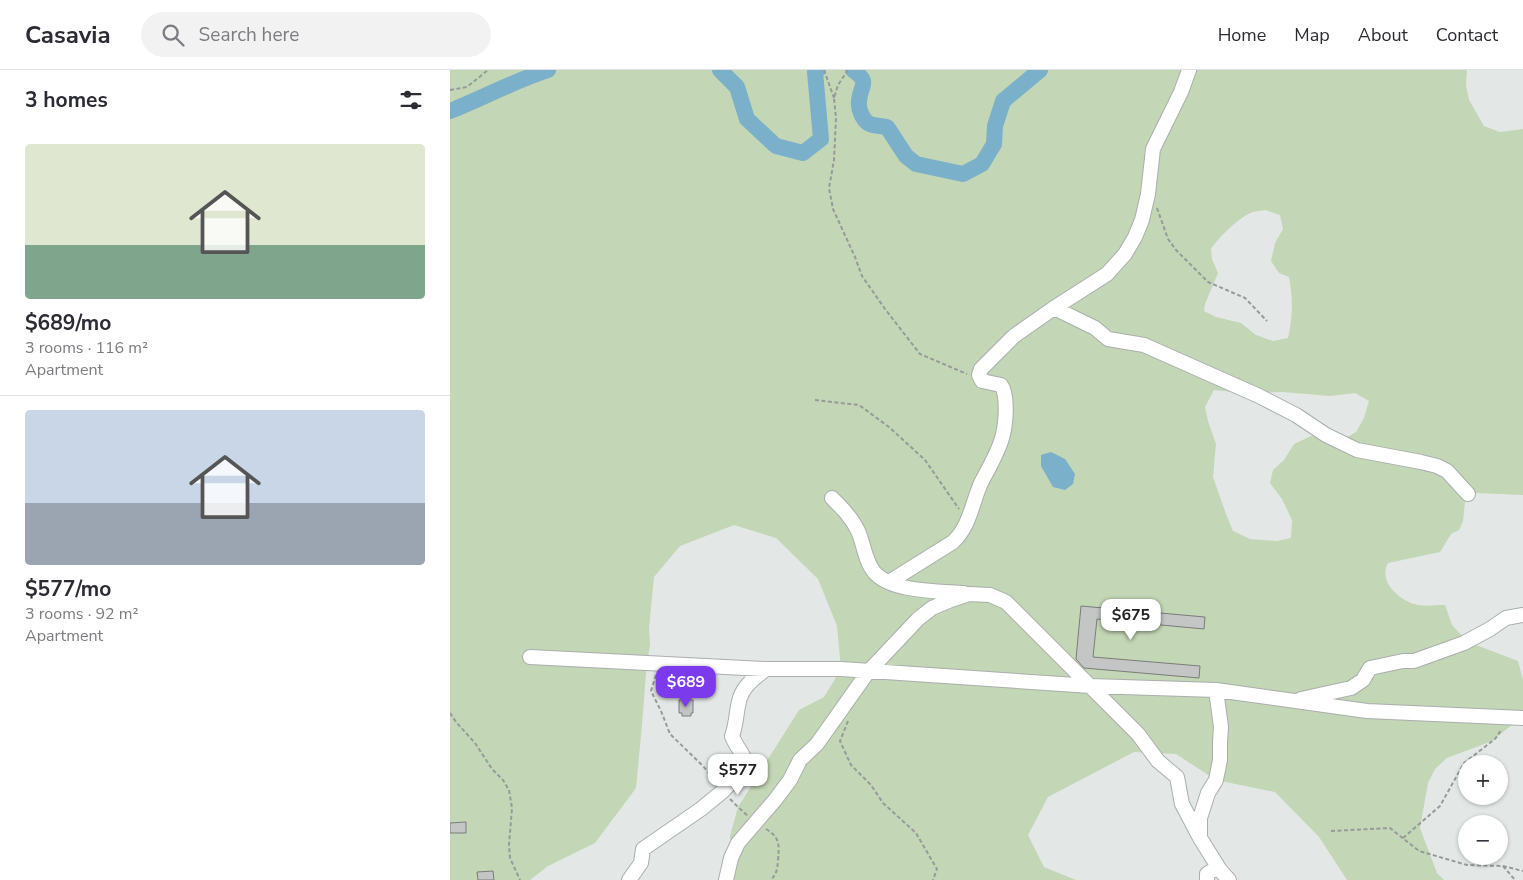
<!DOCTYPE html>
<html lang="en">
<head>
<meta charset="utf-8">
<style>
  body { margin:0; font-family:"Nunito Sans",sans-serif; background:#f2f2f3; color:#2b2b33; height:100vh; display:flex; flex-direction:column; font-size:19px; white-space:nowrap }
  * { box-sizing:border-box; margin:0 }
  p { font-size:16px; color:#7c7c81 }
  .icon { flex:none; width:28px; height:28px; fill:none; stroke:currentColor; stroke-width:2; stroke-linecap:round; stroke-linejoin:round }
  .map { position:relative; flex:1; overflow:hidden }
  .panel { display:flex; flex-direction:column; background:#fff; width:450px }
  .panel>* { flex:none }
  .tools { position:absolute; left:1008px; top:685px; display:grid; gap:10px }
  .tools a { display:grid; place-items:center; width:50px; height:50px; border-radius:50%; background:#fff; box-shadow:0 1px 4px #0004; font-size:25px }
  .price { position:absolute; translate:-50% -42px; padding:0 11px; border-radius:10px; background:#fff; color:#222; font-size:16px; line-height:32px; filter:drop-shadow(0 1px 2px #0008) }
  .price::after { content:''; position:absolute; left:50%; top:30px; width:15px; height:11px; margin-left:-8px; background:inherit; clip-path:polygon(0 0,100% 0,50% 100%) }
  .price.current { background:#7c3aed; color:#fff }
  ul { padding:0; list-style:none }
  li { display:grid; align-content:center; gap:10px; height:265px; padding:0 25px }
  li+li { border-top:1px solid #e1e1e2 }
  li span { display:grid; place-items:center; height:155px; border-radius:5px; color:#555 }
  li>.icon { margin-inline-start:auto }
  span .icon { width:90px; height:90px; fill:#fffc; stroke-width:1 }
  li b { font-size:21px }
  h2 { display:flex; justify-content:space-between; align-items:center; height:60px; padding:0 25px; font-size:21px }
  header { display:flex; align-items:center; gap:30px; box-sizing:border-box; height:70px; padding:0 25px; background:#fff; border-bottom:1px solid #e1e1e2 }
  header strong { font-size:24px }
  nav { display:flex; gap:28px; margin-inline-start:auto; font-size:18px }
  .search { width:350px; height:45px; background:#f2f2f3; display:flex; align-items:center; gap:12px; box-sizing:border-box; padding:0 18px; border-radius:28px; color:#7c7c81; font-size:19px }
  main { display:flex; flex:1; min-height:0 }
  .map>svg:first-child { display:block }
</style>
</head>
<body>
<header>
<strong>Casavia</strong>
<div class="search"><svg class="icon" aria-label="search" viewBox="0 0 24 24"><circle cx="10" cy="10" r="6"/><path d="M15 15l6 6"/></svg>Search here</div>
<nav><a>Home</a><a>Map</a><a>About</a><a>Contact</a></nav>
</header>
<main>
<section class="panel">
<h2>3 homes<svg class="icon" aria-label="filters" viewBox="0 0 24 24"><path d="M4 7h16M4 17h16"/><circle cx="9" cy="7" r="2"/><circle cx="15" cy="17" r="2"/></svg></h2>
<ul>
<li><span style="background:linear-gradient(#dfe7d0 65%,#7fa58c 0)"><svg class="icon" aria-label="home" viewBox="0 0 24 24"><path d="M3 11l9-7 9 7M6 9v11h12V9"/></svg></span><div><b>$689/mo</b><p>3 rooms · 116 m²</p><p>Apartment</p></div></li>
<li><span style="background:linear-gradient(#c9d6e8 60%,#9aa5b1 0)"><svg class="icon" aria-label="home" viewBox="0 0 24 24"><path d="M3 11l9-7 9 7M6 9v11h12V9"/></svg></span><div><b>$577/mo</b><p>3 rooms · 92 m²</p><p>Apartment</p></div></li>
</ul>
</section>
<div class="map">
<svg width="1073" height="810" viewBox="0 0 1073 810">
  <rect width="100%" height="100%" fill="#e3e8e7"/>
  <!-- green -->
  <path fill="#c3d6b5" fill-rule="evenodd" d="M0,0h1017l-1,15 3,15 15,26 16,6 23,-3v366l-47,-2 -11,9 -2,19 -4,9 -8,4 -11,18 -52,11c-10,18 10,36 26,41 8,3 22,1 31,1l7,20 16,17 50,19 5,19v34l-4,5 -27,22 -45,17 -12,11 -7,14 -8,45 17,45 7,7h-97l-28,-43 -44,-45 -59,-12 -40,-26 -42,-2 -86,45 -20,38 16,32 32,13h-354l10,-27 -2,-17 8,-29 61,-97 25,-13 17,-28 -4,-43 -19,-47 -42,-41 -42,-13 -54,21 -26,31 -5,51 1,16 -4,29 -4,52 -6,63 -41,55 -47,23 -18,14h-80zM815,140l15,5 3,14 -8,14 -4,18 8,12 10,4c4,22 4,39 -1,61l-15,3 -17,-6 -15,-12 -25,-6 -12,-6 1,-7 13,-31 -6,-14 -1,-10c7,-11 29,-33 42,-37 3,-1 8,-1 12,-2zM764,320l25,3 44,-1 47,4 25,-3 14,8 -5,17 -8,14 -15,9 -30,-5 -17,8 -10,16 -11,10 -3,13 12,16 10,21 -1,18 -14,3 -27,-2 -17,-8 -7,-17 -13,-37 3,-33 -8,-23 -3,-14z"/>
  <!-- water -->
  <path fill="#7ab0c9" d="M601,382l14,7 10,15 -2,10 -8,6 -12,-3 -12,-21v-11z"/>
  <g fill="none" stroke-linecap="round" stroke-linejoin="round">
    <!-- river -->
    <path stroke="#7ab0c9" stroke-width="16" d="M270,0l17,17 10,32 29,27 27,7 18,-14 -6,-67 3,-2
      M403,0c18,13 7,15 6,31 -1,7 3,18 9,22 4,3 14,3 19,4l19,29 10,8 47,10 19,-10 12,-20 1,-18 8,-25 37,-31
      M0,41c33,-13 64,-30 98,-41"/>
  </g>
  <!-- building -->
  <path fill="#c3c6c4" stroke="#7a7d7b" d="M631,536l124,11 -1,12 -107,-10 -4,38 107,9 -1,12 -115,-10 -8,-9z
    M229,630h14v13h-2v3h-9v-3h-3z
    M16,752v11h-16v-10z
    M43,801l1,9h-16l-1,-8z"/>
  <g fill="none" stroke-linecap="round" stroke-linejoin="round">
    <!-- minor casing -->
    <g stroke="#aaaead" stroke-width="16">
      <path id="minor" d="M604,238l41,20 13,11 36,6 115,51 37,19 30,20 31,15 64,12 16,4 10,5 21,23
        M382,428c10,10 20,20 26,33 6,13 7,31 17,42 17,19 65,18 89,20
        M439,512l64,-40c17,-16 19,-39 28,-59 7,-14 19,-33 22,-49 3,-12 5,-39 -2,-49l-19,-4 -3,-6 2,-6 33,-33 40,-28 53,-34 18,-20 10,-17 7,-17 6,-26 5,-45 28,-57 8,-22
        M80,587l236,12h75l250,17 125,4 151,21 156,7
        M851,629l50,-11 12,-8 7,-12 33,-7h11l50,-18 26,-14 16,-11 17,-3
        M750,765v-17l8,-25 8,-13 4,-20v-18l1,-15 -5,-37
        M179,810l12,-17 2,-14 58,-40 22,-18 24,-26c-3,-11 -11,-18 -15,-29 5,-13 4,-26 8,-38 4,-13 16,-21 26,-29
        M276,810l5,-22 7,-15 37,-43 15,-20 10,-20 17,-16 51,-72 50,-53 14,-11 19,-8 18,-6 21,1 16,7 132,132 20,27 19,16 5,27 18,34 20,32 9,10
        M757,810v-6l6,-4h7"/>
    </g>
    <!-- path -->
    <path stroke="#969a99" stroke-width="2" stroke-dasharray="4 2.5" stroke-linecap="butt" d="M374,0l10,28
      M398,0l-10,15 -4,13 2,20 -2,42 -5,28 4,21 22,48 7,19 23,33 35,45 47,20
      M0,20l17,-3 21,-17
      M707,138l11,31 8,11 32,32 37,16 22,23
      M365,330l44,5 30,22 36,33 34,49
      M206,605l-5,16 10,20 9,23 33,32 13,16
      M0,643l6,9 19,21 17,26 11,11 6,10 3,18 -3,37 1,13 10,22
      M398,651l-8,20 11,24 20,20 12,18 33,30 21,36 -4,11
      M280,729l8,8 10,9
      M316,759c15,9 13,17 12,32 -1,9 -1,12 -7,19
      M881,761l59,-3 29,23 48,14 36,1 20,5
      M953,768l37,-32 24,-43 31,-24 7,-10
      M1053,796l12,14"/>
    <!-- minor -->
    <use href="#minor" stroke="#fff" stroke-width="14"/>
  </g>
</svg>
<div class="tools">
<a>+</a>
<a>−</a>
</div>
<b class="price" style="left:681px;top:571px">$675</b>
<b class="price current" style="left:236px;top:638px">$689</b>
<b class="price" style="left:288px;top:726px">$577</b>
</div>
</main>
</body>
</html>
